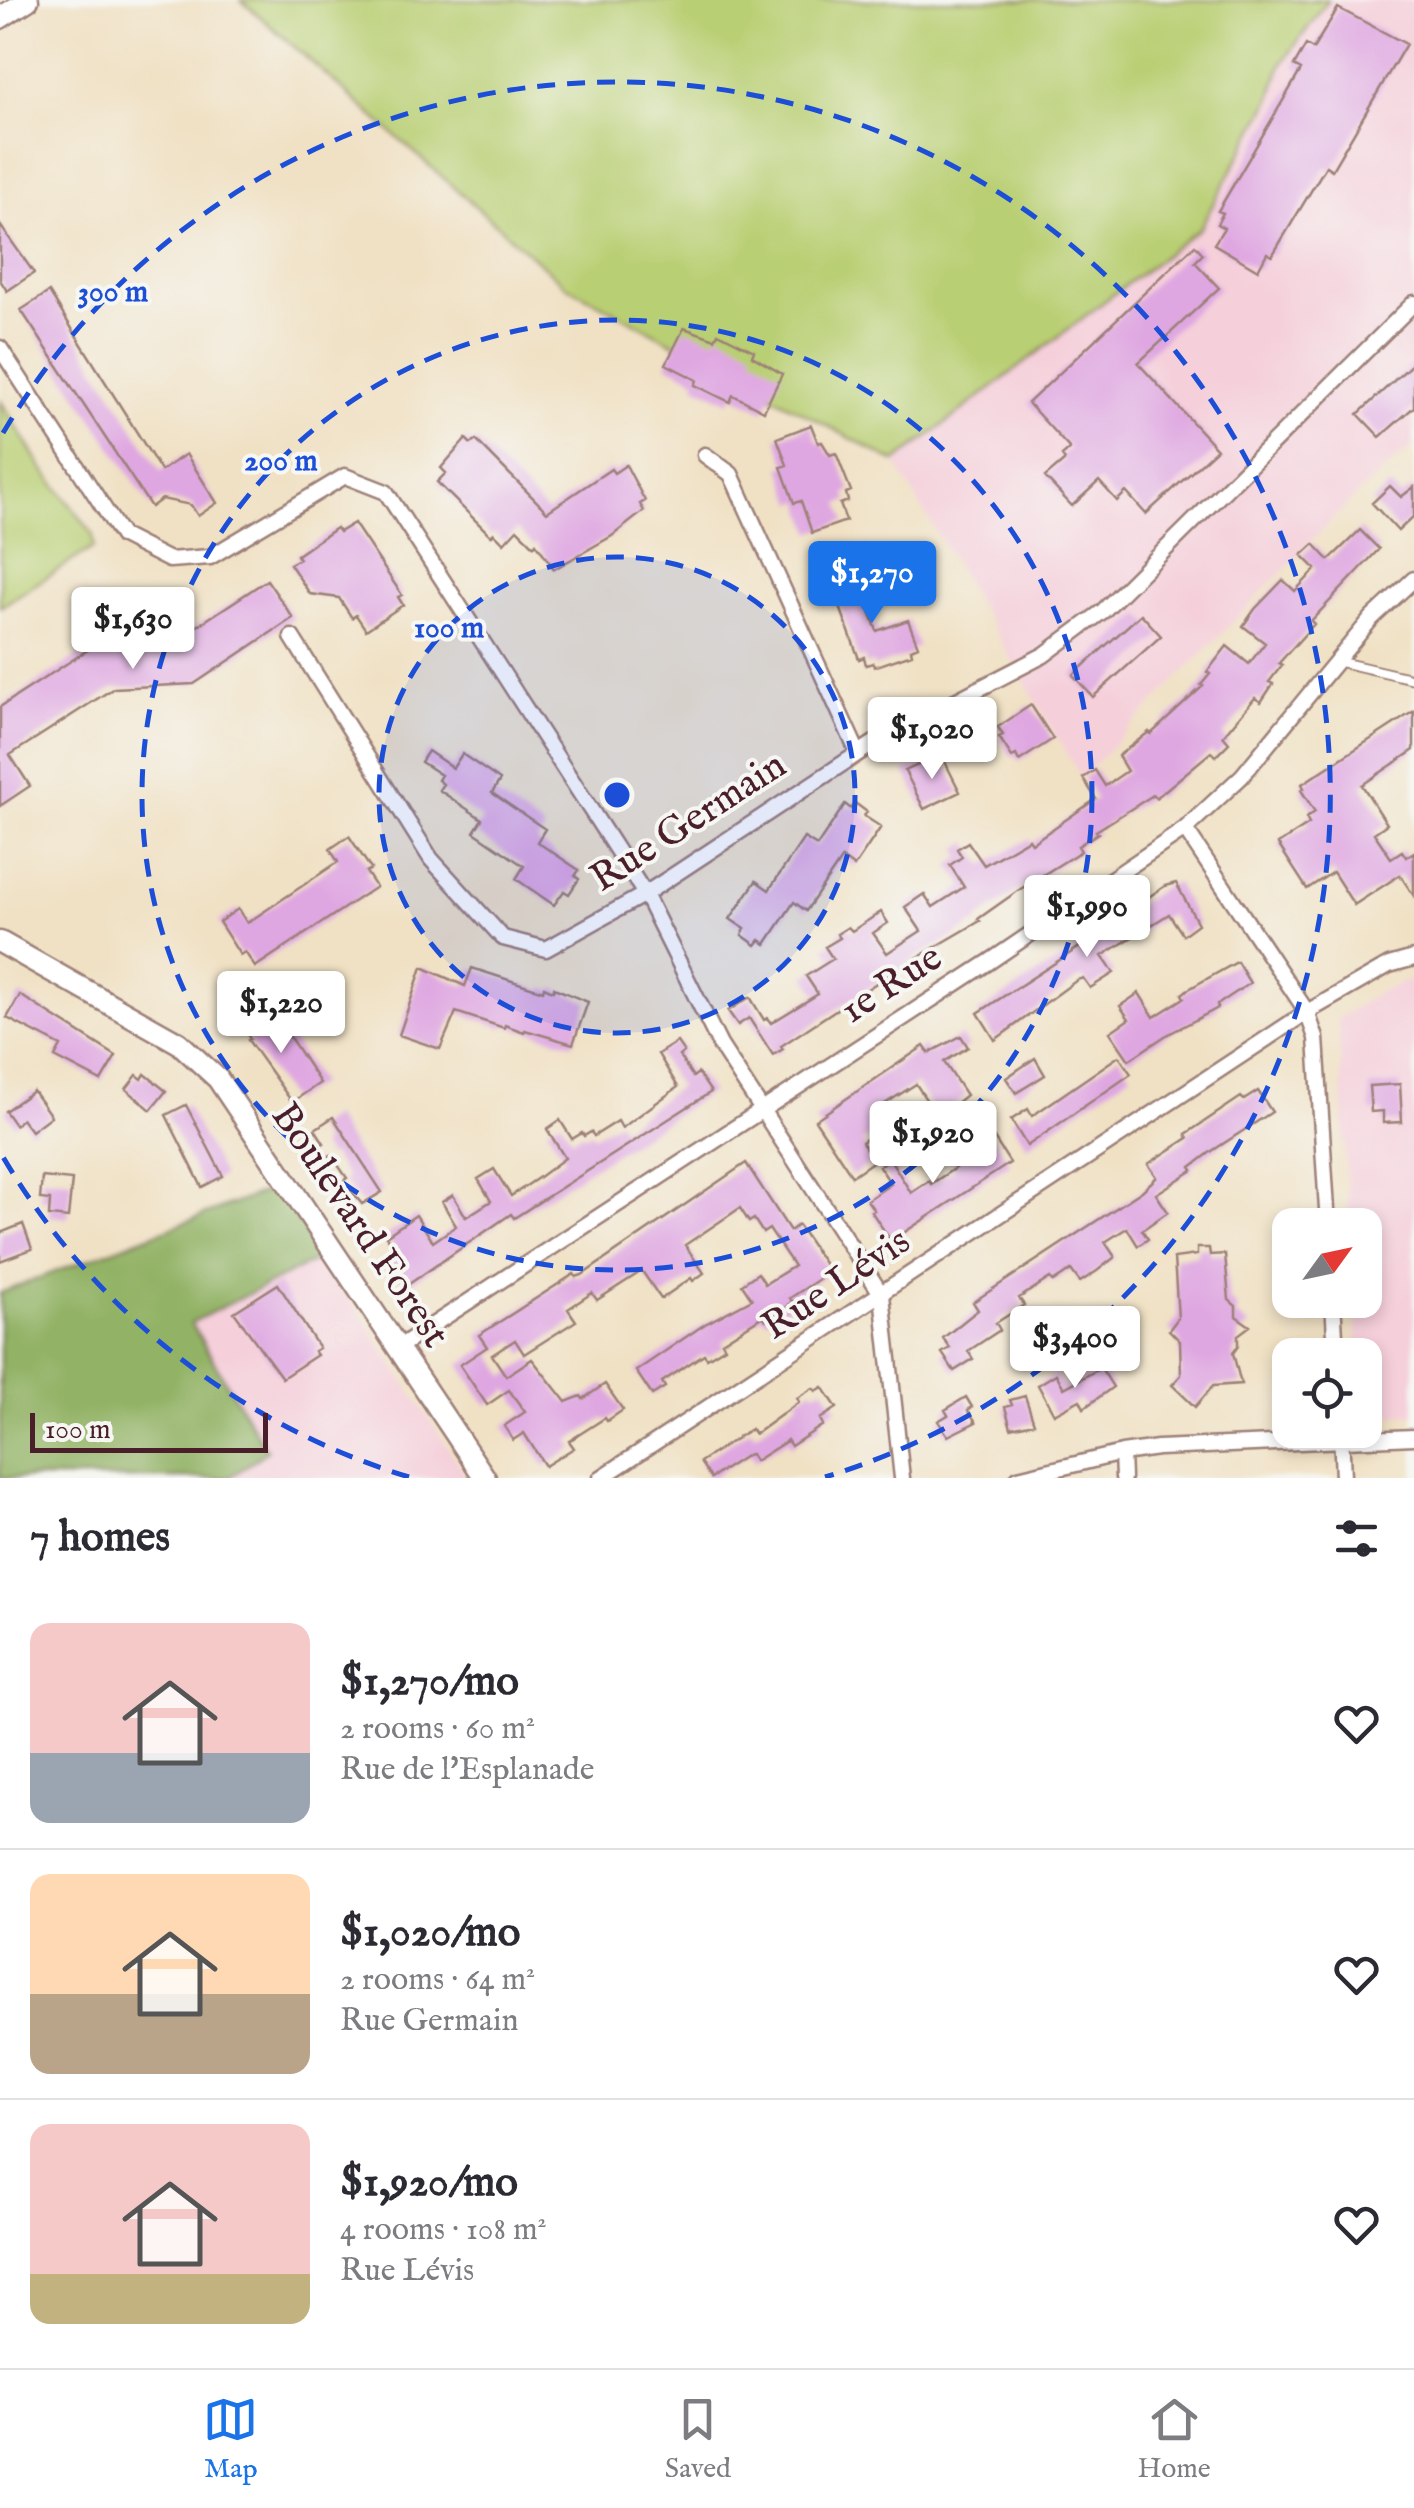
<!DOCTYPE html>
<html lang="en">
<head>
<meta charset="utf-8">
<style>
  body { margin:0; font-family:"IM FELL English",serif; background:#f2f2f3; color:#2b2b33; height:100vh; display:flex; flex-direction:column; font-size:38px; white-space:nowrap }
  * { box-sizing:border-box; margin:0 }
  p { font-size:32px; color:#7c7c81 }
  .icon { flex:none; width:55px; height:55px; fill:none; stroke:currentColor; stroke-width:2; stroke-linecap:round; stroke-linejoin:round }
  .map { position:relative; height:1478px; overflow:hidden }
  .details { display:flex; flex-direction:column; background:#fff; flex:1 }
  .details>* { flex:none }
  .needle { width:65px; rotate:57deg }
  .tools { position:absolute; left:1272px; top:1208px; display:grid; gap:20px }
  .tools a { display:grid; place-items:center; width:110px; height:110px; border-radius:20px; background:#fff; box-shadow:0 5px 15px #0003; font-size:50px }
  .scale { position:absolute; left:30px; bottom:25px; width:238px; box-sizing:border-box; padding-left:10px; border:5px solid #4a1f2b; border-top:0; font-size:28px; line-height:35px; white-space:nowrap; color:#4a1f2b; -webkit-text-stroke:8px #f6f6f2; paint-order:stroke }
  .price { position:absolute; translate:-50% -85px; padding:0 22px; border-radius:10px; background:#fff; color:#222; font-size:32px; line-height:65px; filter:drop-shadow(0 2px 5px #0008) }
  .price::after { content:''; position:absolute; left:50%; top:60px; width:30px; height:22px; margin-left:-15px; background:inherit; clip-path:polygon(0 0,100% 0,50% 100%) }
  .price.active { background:#1a73e8; color:#fff }
  ul { padding:0; list-style:none }
  li { display:flex; align-items:center; gap:30px; height:250px; padding:0 30px }
  li+li { border-top:2px solid #e1e1e2 }
  li span { display:grid; place-items:center; flex:none; width:280px; height:200px; border-radius:20px; color:#555 }
  li>.icon { margin-inline-start:auto }
  span .icon { width:120px; height:120px; fill:#fffc; stroke-width:1 }
  li b { font-size:42px }
  h2 { display:flex; justify-content:space-between; align-items:center; height:120px; padding:0 30px; font-size:42px }
  .menu { display:flex; justify-content:space-around; align-items:center; height:140px; border-top:2px solid #e1e1e2; background:#fff; font-size:28px; color:#7c7c81 }
  .menu a { display:grid; justify-items:center; gap:5px }
  .menu .active { color:#1a73e8 }
  .map>svg:first-child { display:block }
</style>
</head>
<body>
<div class="map">
<svg width="1414" height="1478" viewBox="0 0 1414 1478">
  <rect width="100%" height="100%" fill="#f6f6f2"/>
  <filter id="ink" filterUnits="userSpaceOnUse"><feTurbulence type="fractalNoise" baseFrequency=".01" numOctaves="2"/><feDisplacementMap in="SourceGraphic" scale="20" xChannelSelector="R" yChannelSelector="G"/><feConvolveMatrix kernelMatrix="1 2 1 2 8 2 1 2 1" color-interpolation-filters="sRGB"/></filter>
  <filter id="wash" filterUnits="userSpaceOnUse"><feTurbulence type="fractalNoise" baseFrequency=".0048" numOctaves="4" result="noise"/><feDisplacementMap in="SourceGraphic" scale="40" xChannelSelector="R" yChannelSelector="G"/><feGaussianBlur stdDeviation="2.25" result="paint"/><feColorMatrix in="noise" values="0 0 0 0 0 0 0 0 0 0 0 0 0 0 0 0 0 1.4 0 .05"/><feComposite in="paint" operator="in"/></filter>
  <g filter="url(#wash)">
    <rect width="100%" height="100%" fill="#f0e1c4"/>
    <!-- built -->
    <path fill="#f5cfda" d="M1328,0h86v445l-55,47 -278,286 -186,-316 305,-234 70,-127 11,-36z
      M1414,978v436l-41,2 -8,-6v-55h-7l-4,-55h11v-75h-16l-11,-206 41,-27z
      M277,1187l191,291h-468v-185z"/>
    <!-- green -->
    <path fill="#b9cf73" stroke="#82774f" stroke-width="2.5" d="M241,0h1087l-47,65 -11,36 -70,127 -305,234 -330,-177z
      M0,400l43,69 49,64 2,14 -94,60z"/>
    <!-- forest -->
    <path fill="#92b265" stroke="#6e6848" stroke-width="2.5" d="M277,1187l45,70 -131,66 76,128 -38,27h-229v-185z"/>
    <g id="blocks">
      <!-- building -->
      <path fill="#dfa7e1" d="M1338,8l68,36 -74,126 -6,-4 -54,90 -5,-3 -9,17 -44,-26 10,-16 -7,-4 6,-11 -5,-2 83,-141 -7,-4 12,-21 7,4z
        M0,225l34,48 -27,18 -7,-11z
        M1195,245l8,9 -8,8 24,26 -81,75 79,86 -71,65 -20,-22 -9,9 -18,-20 -27,25 -27,-29 20,-17 -3,-4 8,-7 -42,-46z
        M49,292l112,179 25,-17 31,49 -19,13 -7,-11 -29,-6 -11,8 -130,-197z
        M684,328l31,11 3,-6 36,18 -2,5 30,18 -18,37 -31,-16 -3,7 -35,-17 2,-5 -31,-16z
        M1414,362v45l-34,30 -22,-23z
        M811,425l7,18 4,-1 8,13 6,-2 15,38 -5,2 2,8 -8,3 6,17 -34,12 -11,-32 -7,2 -13,-36 6,-2 -10,-27z
        M466,439l5,5 5,-4 71,72 64,-43 3,4 12,-8 19,36 -5,3 4,7 -32,25 -58,33 -18,-26 -2,3 -17,-17 -13,14 -10,-10 -3,3 -54,-54 9,-9 -5,-5z
        M1390,486l11,11 13,-10v29l-16,15 -26,-28z
        M354,523l48,72 -4,2 5,8 -37,25 -10,-15 -4,3 -13,-20 -29,-4 -20,-30 9,-5 -2,-4 39,-27 3,4z
        M1360,530l19,19 -68,72 3,3 -35,39 3,2 -13,17 4,2 -12,18 -6,-4 -32,38 6,7 -13,13 -5,-4 -55,46 -3,-3 -57,36 2,2 -20,13 3,5 -62,39 -41,29 2,2 -84,49 -115,76 2,3 -10,6 -24,-37 -11,7 -10,-14 22,-14 14,23 3,-2 4,5 47,-29 -12,-18 27,-17 -8,-12 15,-9 -3,-4 11,-7 4,4 29,-19 7,11 -15,10 14,20 34,-22 -16,-24 19,-13 9,13 31,-20 -14,-22 12,-8 -5,-8 11,-7 16,23 45,-26 3,4 64,-44 -13,-21 12,-8 10,16 22,-15 -9,-15 31,-24 2,2 52,-48 -2,-1 9,-11 -3,-2 20,-26 22,18 16,-21 -22,-17 12,-17 28,-29 12,11 21,-22 -14,-14 12,-11 15,16z
        M863,574l7,21 -5,2 12,34 31,-11 10,26 -7,3 1,5 -38,13 -1,-4 -7,2 -2,-8 -5,2 -24,-66 5,-1 -4,-9z
        M267,580l26,38 -99,66 -80,4 -104,67 20,31 -30,20v-99l97,-63 7,-13 13,-1 12,10 50,-2z
        M1141,614l20,22 -68,61 -20,-22z
        M1031,705l22,34 -34,22 -3,-6 -4,2 -13,-20 4,-2 -5,-8z
        M1414,711v39l-52,35 25,39 -13,9 17,25 11,-7 4,6 8,-5v44l-14,-21 -46,30 -21,-33 -26,17 -29,-45 31,-20 -3,-6 9,-6 -14,-22 3,-2 -2,-4z
        M428,751l25,17 9,-14 38,26 -8,13 53,36 -8,13 42,28 -4,6 4,3 -10,15 -5,-3 -10,14 -38,-26 8,-13 -50,-34 8,-13 -43,-29 4,-6 -5,-4 3,-5 -20,-13z
        M941,754l19,38 -36,17 -19,-38z
        M855,803l12,9 -3,4 17,11 -27,40 -12,-9 -36,53 -12,-9 -28,42 -6,-4 -4,5 -14,-10 3,-6 -15,-10 26,-38 13,9 35,-52 13,8 28,-42 6,5z
        M349,836l22,33 -5,3 10,15 -121,80 -10,-15 -5,3 -21,-33 19,-13 9,14 91,-61 -8,-13z
        M1176,883l22,41 -15,11 -14,-21 -67,42 12,17 -24,15 -7,-10 -6,2 -82,60 -17,-27 120,-78 -2,-2 69,-47z
        M1237,962l13,21 -33,22 1,3 -53,28 -36,24 -19,-28 19,-13 -9,-13 19,-13 15,24 30,-19 -2,-4 5,-4z
        M422,967l43,19 7,-18 71,23 1,-4 9,4 1,-3 34,14 -15,42 -48,-14 -1,2 -19,-7 -1,3 -48,-16 -16,37 -41,-14z
        M20,995l96,61 -15,25 -46,-24 6,-11 -54,-28z
        M272,1010l48,73 -28,19 -44,-62 2,-1 -6,-10z
        M961,1036l7,11 -24,15 22,33 -28,23 -22,-34 -42,27 8,17 -20,14 12,19 -22,15 -37,-56 109,-74 5,7z
        M677,1042l7,10 -5,4 14,21 5,-4 13,19 -197,126 -3,-4 -105,72 -19,-27 10,-7 -11,-16 30,-21 17,27 23,-16 -14,-24 11,-7 13,22 25,-16 -13,-22 16,-10 17,27 27,-18 27,-20 -18,-29 13,-9 12,19 10,-6 2,3 7,-4 3,4 24,-15 4,7 56,-41 -20,-33z
        M1119,1056l12,18 -104,72 -16,-26 17,-11 4,7z
        M1035,1058l10,17 -29,18 -10,-15z
        M145,1074l21,17 -15,19 -25,-21 11,-14 5,4z
        M1400,1084l2,38 -19,1v-12l-12,1 -2,-26z
        M33,1091l18,25 -20,15 -9,-12 -7,6 -10,-14z
        M1258,1091l14,21 -60,39 -21,16 2,3 -37,24 12,18 -26,18 6,9 -10,7 -11,-18 -22,14 10,15 -18,14 -17,11 -9,-12 -18,12 -3,-4 -31,20 5,7 -28,18 4,7 -32,21 5,8 -19,12 -12,-18 8,-5 -7,-10 35,-28 -5,-8 169,-111 15,-14 -9,-13 40,-26 -2,-4 55,-37 3,3z
        M186,1105l37,71 -21,11 -36,-72z
        M333,1117l49,75 -20,12 -19,-23 4,-3 -16,-23 -3,2 -8,-12 4,-2 -9,-14z
        M945,1129l19,29 30,-20 16,25 -119,78 -20,-30 3,-1 -7,-10 24,-16 -12,-18 11,-7 21,34 18,-12 2,3 24,-16 -22,-31z
        M746,1163l44,68 8,-6 32,47 -40,26 2,3 -5,6 -21,13 -3,-4 -41,26 3,5 -18,11 -3,-4 -42,28 3,5 -13,8 -16,-24 69,-47 47,-25 -10,-15 16,-11 7,11 29,-18 -25,-37 -6,4 -9,-14 -5,3 -9,-14 -55,37 19,28 -11,8 -2,-3 -30,21 -19,-28 -45,29 -5,-7 -24,16 8,12 -52,33 -9,-14 -23,15 14,21 26,-17 34,43 15,-6 2,3 22,-15 18,26 -16,11 -2,-3 -36,23 5,7 -29,18 -21,-33 -11,7 -9,-14 21,-14 -16,-22 -22,15 -27,-40 27,-18 -8,-12 95,-61 2,3 6,-2z
        M42,1177l30,3 -4,38 -19,-2 1,-16 -10,-1z
        M23,1224l9,25 -32,12v-28z
        M1197,1248h12l1,7 15,-1 4,46 7,6v10l14,10 -12,9v11l-5,7 8,31 -28,2 -18,21 -23,-22 9,-10 -1,-34 -11,-11 9,-12 -4,-60 23,-3z
        M278,1284l41,64 -5,3 3,4 -35,23 -48,-66z
        M1101,1368l12,19 -29,21 -4,-8 -26,14 -16,-29 18,-11 8,14z
        M823,1387l14,21 -17,11 3,6 -32,21 -4,-6 -2,2 -30,19 -4,-7 -4,1 -36,23 -11,-16 51,-33 4,5 44,-32 -2,-4 16,-10 3,3z
        M1025,1396l9,27 -23,5 -6,-21 7,-2 -2,-5z
        M966,1397l6,10 -4,3 8,12 -28,14 -10,-15 10,-6 -3,-5z"/>
    </g>
  </g>
  <g filter="url(#ink)">
    <use href="#blocks" fill-opacity="0" stroke="#9d8078" stroke-width="2.5"/>
    <g fill="none" stroke-linecap="round" stroke-linejoin="round">
      <!-- lane casing -->
      <g stroke="#9d8078" stroke-width="12">
        <path id="lane" d="M1336,661l78,18
          M1286,1226l4,46
          M1298,1300l13,8 22,1"/>
      </g>
      <!-- street casing -->
      <g stroke="#9d8078" stroke-width="19">
        <path id="street" d="M0,348l122,188 47,24 41,-3 135,-81 41,16 259,402 75,151 162,250 20,183
          M705,455l26,19 127,279
          M292,637l139,222 72,79 43,11 99,-55 229,-151 170,-88 59,-44 311,-308
          M1185,829l122,183 9,26 12,187
          M1333,1300l3,55
          M399,1347l590,-385 196,-133 57,-53 130,-158 42,-39
          M1341,1430l2,48
          M1122,1453l1,25
          M601,1478l706,-466 82,-47 25,-7
          M1018,1478l104,-25 36,-5 256,-11"/>
      </g>
      <!-- secondary casing -->
      <g stroke="#9d8078" stroke-width="25">
        <path id="secondary" d="M0,18l28,-18
          M0,942l179,101 39,36 267,399"/>
      </g>
      <!-- lane -->
      <use href="#lane" stroke="#fff" stroke-width="8"/>
      <!-- street -->
      <use href="#street" stroke="#fff" stroke-width="14"/>
      <!-- secondary -->
      <use href="#secondary" stroke="#fff" stroke-width="20"/>
    </g>
  </g>
  <!-- distance rings -->
  <circle cx="617" cy="795" r="238" fill="#1d4ed8" fill-opacity=".12"/>
  <g fill="none" stroke="#1d4ed8" stroke-width="5" stroke-dasharray="18 12">
    <circle cx="617" cy="795" r="238"/>
    <circle cx="617" cy="795" r="475"/>
    <path d="M409 1477A713 713 0 0 1 3 1157M3 433A713 713 0 1 1 825 1477"/>
  </g>
  <g text-anchor="middle" dominant-baseline="central" stroke-width="8" stroke-linejoin="round" paint-order="stroke">
    <!-- street labels -->
    <g font-size="40" fill="#4a1f2b" stroke="#f6f6f2">
      <text transform="translate(689 823) rotate(-33)">Rue Germain</text>
      <text transform="translate(892 985) rotate(-33)">1e Rue</text>
      <text transform="translate(359 1226) rotate(56)">Boulevard Forest</text>
      <text transform="translate(837 1285) rotate(-34)">Rue Lévis</text>
    </g>
  </g>
  <circle cx="617" cy="795" r="15" fill="#1d4ed8" stroke="#f6f6f2" stroke-width="5"/>
  <g font-size="30" text-anchor="middle" font-weight="bold" fill="#1d4ed8" stroke="#f6f6f2" stroke-width="8" stroke-linejoin="round" paint-order="stroke">
    <text x="113" y="301">300 m</text>
    <text x="281" y="470">200 m</text>
    <text x="449" y="637">100 m</text>
  </g>
</svg>
<div class="tools">
<a><svg class="needle" viewBox="-14 -14 28 28"><path d="M0-13l5 13h-10z" fill="#e53935"/><path d="M0 13l5-13h-10z" fill="#7c7c81"/></svg></a>
<a><svg class="icon" aria-label="locate" viewBox="0 0 24 24"><circle cx="12" cy="12" r="6"/><path d="M12 2v4M12 18v4M2 12h4M18 12h4"/></svg></a>
</div>
<div class="scale">100 m</div>
<b class="price active" style="left:872px;top:626px">$1,270</b>
<b class="price" style="left:133px;top:672px">$1,630</b>
<b class="price" style="left:932px;top:782px">$1,020</b>
<b class="price" style="left:1087px;top:960px">$1,990</b>
<b class="price" style="left:281px;top:1056px">$1,220</b>
<b class="price" style="left:933px;top:1186px">$1,920</b>
<b class="price" style="left:1075px;top:1391px">$3,400</b>
</div>
<section class="details">
<h2>7 homes<svg class="icon" aria-label="filters" viewBox="0 0 24 24"><path d="M4 7h16M4 17h16"/><circle cx="9" cy="7" r="2"/><circle cx="15" cy="17" r="2"/></svg></h2>
<ul>
<li><span style="background:linear-gradient(#f6c9c9 65%,#9aa5b1 0)"><svg class="icon" aria-label="home" viewBox="0 0 24 24"><path d="M3 11l9-7 9 7M6 9v11h12V9"/></svg></span><div><b>$1,270/mo</b><p>2 rooms · 60 m²</p><p>Rue de l'Esplanade</p></div><svg class="icon" aria-label="heart" viewBox="0 0 24 24"><path d="M12 20l-8-8c-3-5 5-10 8-4 3-6 11-1 8 4z"/></svg></li>
<li><span style="background:linear-gradient(#ffd9b3 60%,#b9a48a 0)"><svg class="icon" aria-label="home" viewBox="0 0 24 24"><path d="M3 11l9-7 9 7M6 9v11h12V9"/></svg></span><div><b>$1,020/mo</b><p>2 rooms · 64 m²</p><p>Rue Germain</p></div><svg class="icon" aria-label="heart" viewBox="0 0 24 24"><path d="M12 20l-8-8c-3-5 5-10 8-4 3-6 11-1 8 4z"/></svg></li>
<li><span style="background:linear-gradient(#f6c9c9 75%,#c2b280 0)"><svg class="icon" aria-label="home" viewBox="0 0 24 24"><path d="M3 11l9-7 9 7M6 9v11h12V9"/></svg></span><div><b>$1,920/mo</b><p>4 rooms · 108 m²</p><p>Rue Lévis</p></div><svg class="icon" aria-label="heart" viewBox="0 0 24 24"><path d="M12 20l-8-8c-3-5 5-10 8-4 3-6 11-1 8 4z"/></svg></li>
</ul>
</section>
<nav class="menu">
<a class="active"><svg class="icon" aria-label="map" viewBox="0 0 24 24"><path d="M3 6l6-2 6 2 6-2v14l-6 2-6-2-6 2zM9 4v14M15 6v14"/></svg>Map</a>
<a><svg class="icon" aria-label="saved" viewBox="0 0 24 24"><path d="M7 4h10v16l-5-4-5 4z"/></svg>Saved</a>
<a><svg class="icon" aria-label="home" viewBox="0 0 24 24"><path d="M3 11l9-7 9 7M6 9v11h12V9"/></svg>Home</a>
</nav>
</body>
</html>
